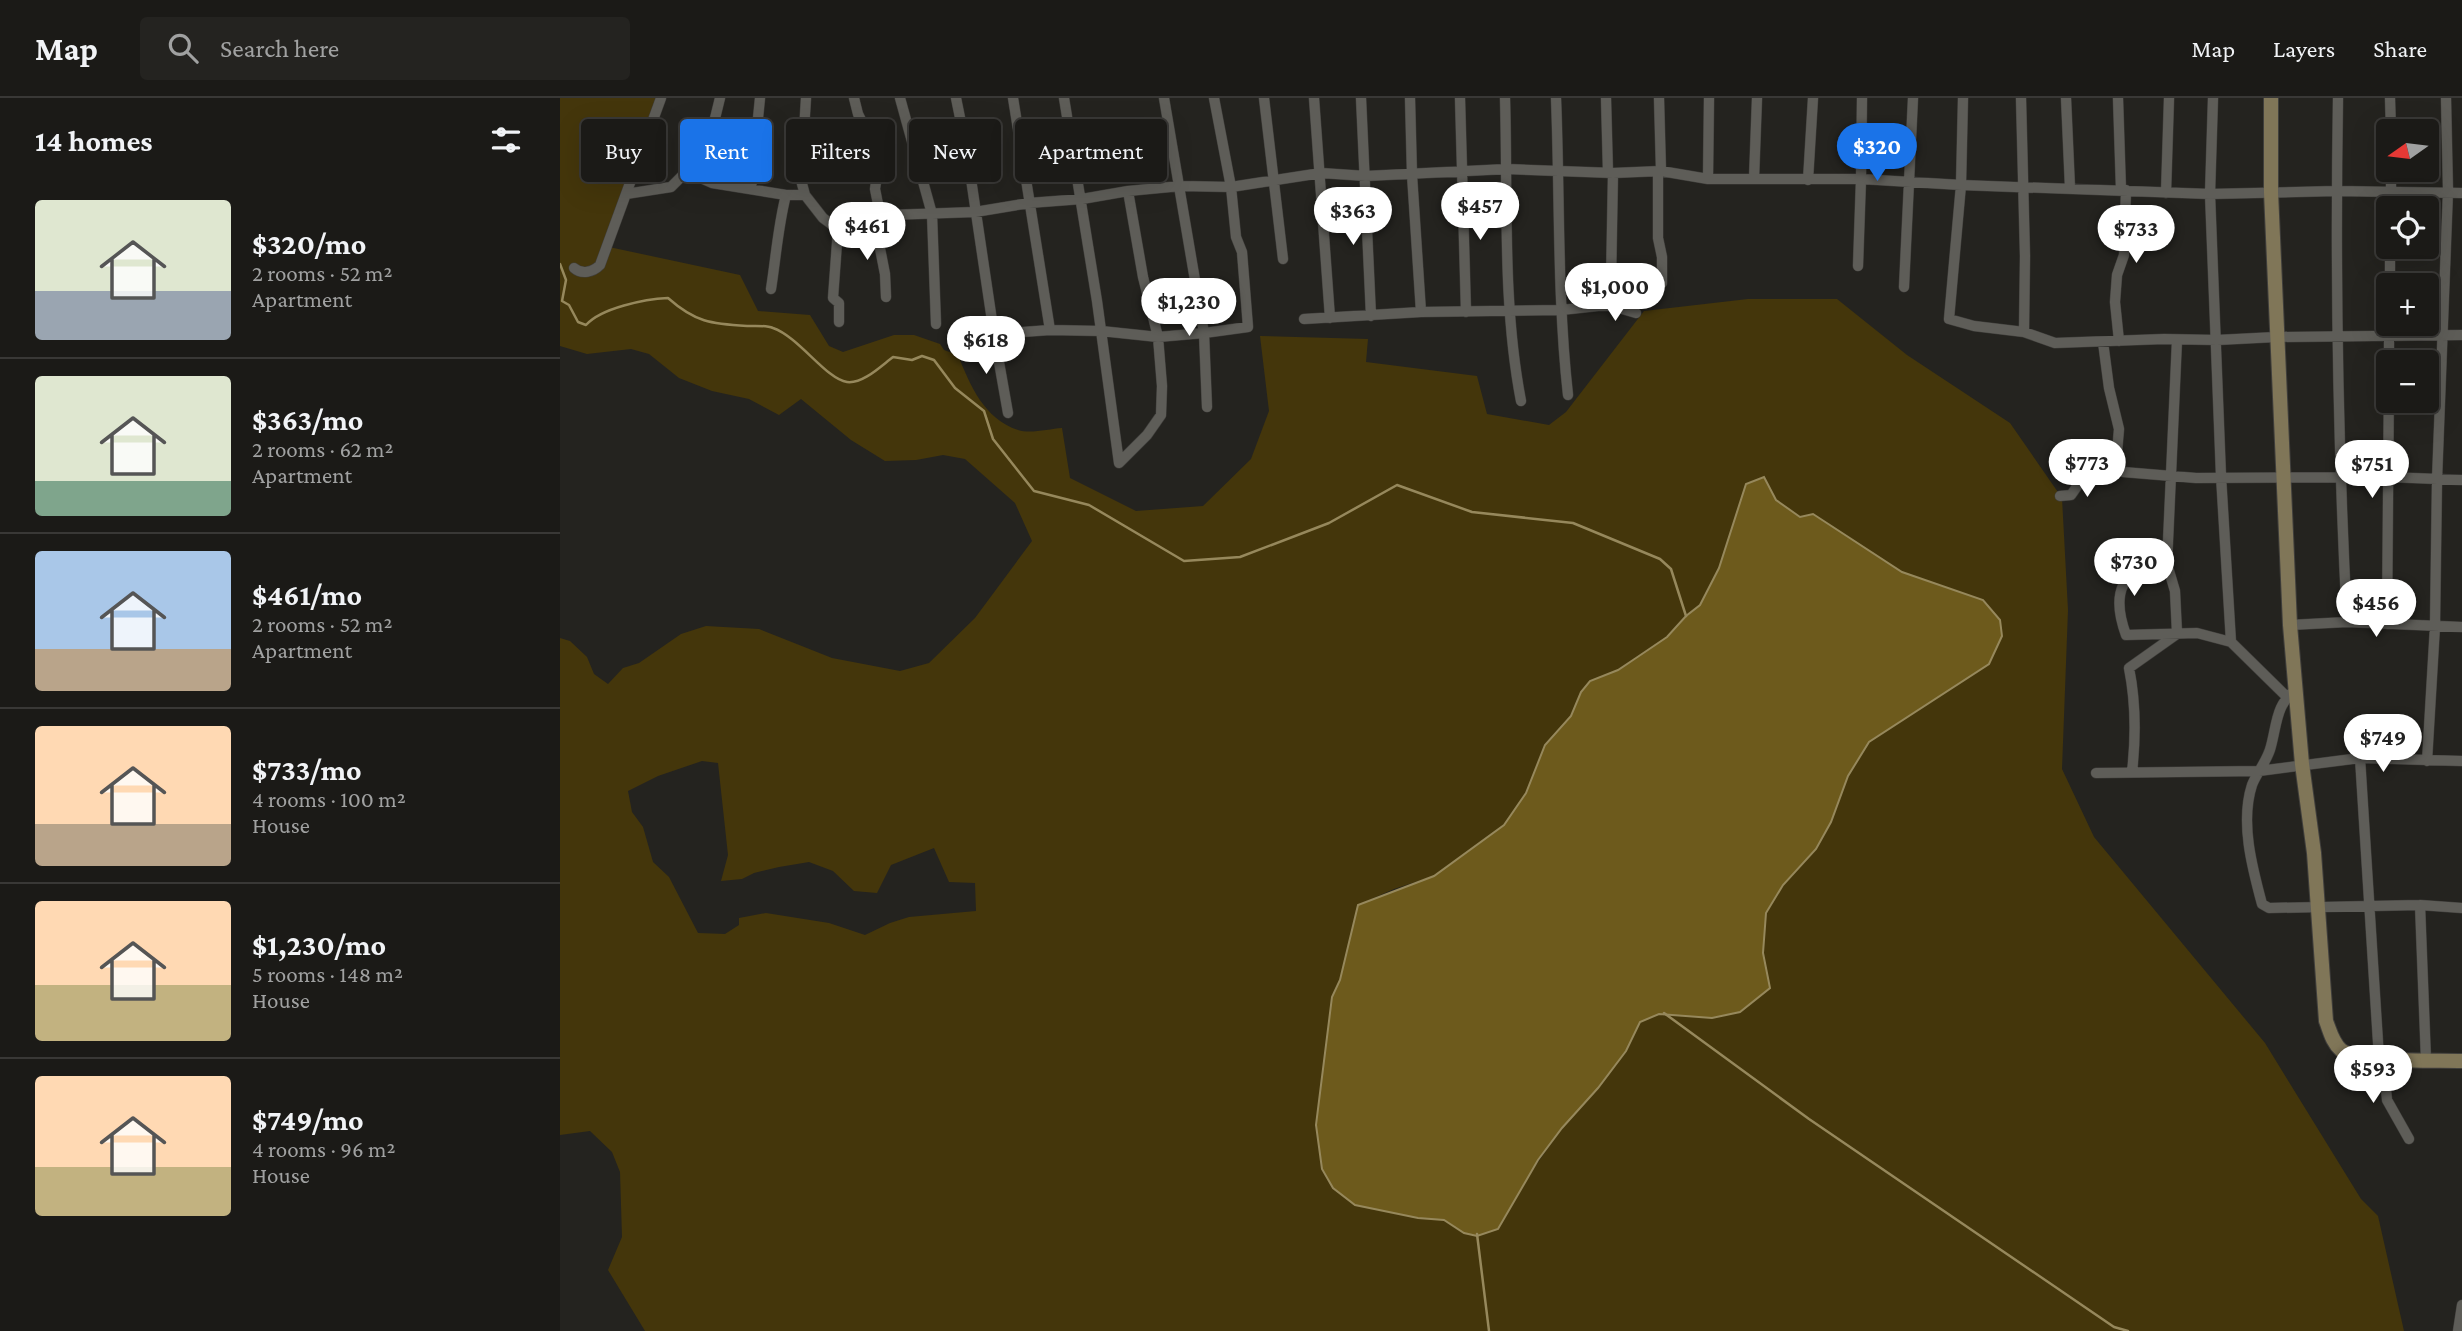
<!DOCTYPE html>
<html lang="en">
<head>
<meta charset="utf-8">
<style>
  body { margin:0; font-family:"Crimson Pro",serif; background:#242320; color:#f1f3f6; height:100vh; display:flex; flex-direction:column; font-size:26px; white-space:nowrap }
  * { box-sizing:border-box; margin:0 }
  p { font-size:23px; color:#a0a1a1 }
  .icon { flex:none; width:38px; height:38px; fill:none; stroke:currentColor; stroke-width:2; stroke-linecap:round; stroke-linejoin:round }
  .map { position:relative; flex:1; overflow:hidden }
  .sheet { display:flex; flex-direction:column; background:#1b1a17; width:560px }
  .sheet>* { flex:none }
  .banner { position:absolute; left:21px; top:21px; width:665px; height:63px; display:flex; gap:14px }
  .needle { width:46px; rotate:256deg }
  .controls { position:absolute; left:1816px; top:21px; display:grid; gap:14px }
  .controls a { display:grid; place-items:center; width:63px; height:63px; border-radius:7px; background:#1b1a17; box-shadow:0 7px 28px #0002,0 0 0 2px #393836; font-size:35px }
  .price { position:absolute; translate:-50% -60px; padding:0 16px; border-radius:24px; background:#fff; color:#222; font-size:23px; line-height:46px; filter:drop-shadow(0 2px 4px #0008) }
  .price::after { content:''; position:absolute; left:50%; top:42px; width:21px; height:16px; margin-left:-10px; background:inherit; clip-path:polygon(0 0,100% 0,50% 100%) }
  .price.selected { background:#1a73e8; color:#fff }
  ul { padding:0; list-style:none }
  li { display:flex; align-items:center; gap:21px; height:175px; padding:0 35px }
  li+li { border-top:2px solid #393836 }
  li span { display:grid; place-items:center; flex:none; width:196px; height:140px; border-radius:7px; color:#555 }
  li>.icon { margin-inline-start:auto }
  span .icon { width:84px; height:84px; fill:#fffc; stroke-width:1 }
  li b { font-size:30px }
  h2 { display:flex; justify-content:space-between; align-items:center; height:84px; padding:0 35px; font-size:30px }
  .tag { padding:0 24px; border-radius:7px; background:#1b1a17; box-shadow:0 7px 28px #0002,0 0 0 2px #393836; font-size:24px; line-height:63px }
  .tag.selected { background:#1a73e8; color:#fff }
  header { display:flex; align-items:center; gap:42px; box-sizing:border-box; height:98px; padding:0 35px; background:#1b1a17; border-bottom:2px solid #393836 }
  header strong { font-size:33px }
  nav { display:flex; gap:38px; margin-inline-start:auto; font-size:24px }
  .search { width:490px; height:63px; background:#242320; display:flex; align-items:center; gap:18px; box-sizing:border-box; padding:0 24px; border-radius:7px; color:#a0a1a1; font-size:26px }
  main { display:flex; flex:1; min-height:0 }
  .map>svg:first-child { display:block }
</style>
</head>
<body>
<header>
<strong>Map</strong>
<div class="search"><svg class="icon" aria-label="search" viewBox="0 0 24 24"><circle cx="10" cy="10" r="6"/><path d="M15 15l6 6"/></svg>Search here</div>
<nav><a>Map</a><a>Layers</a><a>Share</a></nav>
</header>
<main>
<section class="sheet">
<h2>14 homes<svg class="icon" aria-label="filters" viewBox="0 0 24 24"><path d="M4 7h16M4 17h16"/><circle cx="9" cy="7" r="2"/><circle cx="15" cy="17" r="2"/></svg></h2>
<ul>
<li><span style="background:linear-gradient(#dfe7d0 65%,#9aa5b1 0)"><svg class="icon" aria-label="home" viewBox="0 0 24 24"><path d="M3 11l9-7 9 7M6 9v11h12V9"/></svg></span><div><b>$320/mo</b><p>2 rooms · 52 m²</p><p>Apartment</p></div></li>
<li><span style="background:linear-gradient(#dfe7d0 75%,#7fa58c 0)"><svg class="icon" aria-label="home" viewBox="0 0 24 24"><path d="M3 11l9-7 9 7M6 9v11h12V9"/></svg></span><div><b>$363/mo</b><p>2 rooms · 62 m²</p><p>Apartment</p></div></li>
<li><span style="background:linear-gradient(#a9c7e8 70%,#b9a48a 0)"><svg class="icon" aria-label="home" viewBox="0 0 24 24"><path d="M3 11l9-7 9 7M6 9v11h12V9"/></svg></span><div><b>$461/mo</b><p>2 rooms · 52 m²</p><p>Apartment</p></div></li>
<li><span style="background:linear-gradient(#ffd9b3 70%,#b9a48a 0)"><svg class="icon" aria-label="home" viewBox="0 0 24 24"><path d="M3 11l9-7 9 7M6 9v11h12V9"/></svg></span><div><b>$733/mo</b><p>4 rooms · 100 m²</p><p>House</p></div></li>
<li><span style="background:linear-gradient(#ffd9b3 60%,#c2b280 0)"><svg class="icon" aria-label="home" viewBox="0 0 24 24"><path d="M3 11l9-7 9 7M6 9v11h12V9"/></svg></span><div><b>$1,230/mo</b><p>5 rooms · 148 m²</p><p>House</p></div></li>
<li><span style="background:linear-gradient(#ffd9b3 65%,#c2b280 0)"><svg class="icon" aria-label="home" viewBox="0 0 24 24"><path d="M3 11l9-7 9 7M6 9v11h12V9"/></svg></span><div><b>$749/mo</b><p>4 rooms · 96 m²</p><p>House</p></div></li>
</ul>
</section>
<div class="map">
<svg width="1902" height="1233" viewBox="0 0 1902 1233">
  <rect width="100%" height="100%" fill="#24231f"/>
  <!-- green -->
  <path fill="#44360b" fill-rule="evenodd" d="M0,0h96l-47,149 131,28 18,36 52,4 19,31 14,6 51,-17h20l26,9 4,6 14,5c12,30 26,64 60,75 12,4 31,-1 44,-2l8,50 66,33 67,-5 48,-47 18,-48 -9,-75 108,3 -2,23 111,14 10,38 62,11 17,-13 78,-101 104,-12h89l70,56 103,68 52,75 6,112 -6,159 32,68 171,206 96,156 17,17 26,115h-1759l-37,-61 14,-33 -2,-65 -8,-20 -22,-21 -30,4v-497l10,3 17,16 7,17 14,10 15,-16 16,-5 42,-29 25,-8 53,3 73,29 68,13 29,-8 46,-45 57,-77 -17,-38 -50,-44 -22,-4 -27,5 -31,1 -34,-21 -50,-41 -22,16 -30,-16 -37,-8 -33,-13 -30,-24 -18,-5 -44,5 -27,-8zM1204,379l12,23 25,18 23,4 78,50 80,28 7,64 -120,78 -21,34 -17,46 -15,27 -33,36 -17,28 -3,40 7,35 -94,26h-17l-19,8 -14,29 -64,77 -42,60 -56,45 -20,-13 -26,-2 -63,-13 -33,-36 -6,-44 16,-128 8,-17 18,-75 36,-16 40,-13 70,-51 22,-32 19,-48 26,-29 10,-24 9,-11 28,-11 18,-12 31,-21 19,-21 14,-11 19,-37 28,-84zM142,663l16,2 10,92 -7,26 21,-2 12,-6 25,-6 30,-5 24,9 21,20 23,2 14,-28 43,-17 15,34 26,1 1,28 -67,6 -19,6 -25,12 -36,-12 -63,-10 -27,5v7l-14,9 -27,-1 -29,-56 -16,-15 -10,-35 -11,-15 -4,-21 30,-15z"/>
  <!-- water -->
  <path fill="#6d5a1c" stroke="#96885c" stroke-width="2" d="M1204,379l12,23 24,17 13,-3 89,58 81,28 17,20 2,16 -13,28 -120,78 -21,34 -17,46 -15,27 -33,36 -17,28 -3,40 7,35 -30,24 -28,6 -53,-4 -19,8 -14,29 -28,37 -36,40 -24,32 -40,69 -21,7 -13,-3 -20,-13 -26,-2 -63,-13 -22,-17 -11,-19 -6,-44 16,-128 8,-17 18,-75 76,-29 70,-51 22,-32 19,-48 26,-29 10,-24 9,-11 28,-11 18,-12 31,-21 19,-21 14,-11 19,-37 27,-84z"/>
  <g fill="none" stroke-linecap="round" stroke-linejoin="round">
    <!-- stream -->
    <path stroke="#96885c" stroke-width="2.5" d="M0,166l6,16 -4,21 7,4 9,17 8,3c15,-17 59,-26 82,-27 27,24 43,26 79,28 8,0 19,-1 26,2 26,9 53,51 74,54 16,2 34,-16 46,-25l19,3 10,-4 12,4 21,28 29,23 9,28 41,52 55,14 95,56 56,-4 89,-34 68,-38 75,27 101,11 87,36 11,10 15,47
      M1104,915l145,106 305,208 14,4
      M917,1136l12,97"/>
    <!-- street casing -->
    <g stroke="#403f3c" stroke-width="11">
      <path id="street" d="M294,0l4,16 7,14 12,47 -2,14 6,30
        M340,0l32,116 4,110
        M396,0l11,54 27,182 56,-4 51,1 57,6 46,-4 -40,-235
        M453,0l37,232
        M504,0l33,203 22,162
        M704,0l19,161
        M754,0l16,220
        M801,0l10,218
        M850,0l2,77 9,137
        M900,0l6,214
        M945,0c3,101 -3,204 16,303
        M996,0c4,99 1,198 12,297
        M1046,0l2,75
        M1099,0l2,73
        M1403,0l-2,87 -12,134 25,7 50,6 31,11 109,-4 53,1 59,-3 186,-2
        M1461,0l4,158 -1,76
        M1506,0l4,90
        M1558,0l3,92
        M1653,0l-3,96 11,282 10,166
        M1778,0c-3,175 0,349 9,524
        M1830,0l1,33
        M139,68l4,13 9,4 74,12h19l18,23 15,11h11l26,-6 14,-8 86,-3 54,-9 53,-4 46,-8 53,-5 50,1 90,-14 45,3 141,-7 106,4 48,-2 47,8h153l100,6 249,9 126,-3 126,2
        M1098,73v67l4,19v26
        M1148,81l1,-81
        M1194,81l3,-81
        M1248,82l5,-82
        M191,91l9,-91
        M1606,95l3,-95
        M66,96l45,-7 10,-10 23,-14 16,-65
        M245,97l-4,-15 5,-82
        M1831,110v-38
        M315,125l10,51 1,23
        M278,131l-5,69 6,5v19
        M1298,168l3,-87 1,-81
        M14,170c8,7 19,4 26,-3l61,-167
        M1830,187v-38
        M1344,189l9,-189
        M211,191c5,-32 7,-63 15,-94
        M1038,208h14l24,7
        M744,221l117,-7 140,-2 37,-4 8,-9 5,-15 2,-109
        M434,236l14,79
        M1617,242l-10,224 8,27 2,42
        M1559,243l-4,-39 2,-27 7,-20 2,-65
        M1543,244l6,46 10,41 -3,35
        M1829,264v-38
        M647,309l-3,-74 44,-6 -6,-75 -6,-15 -5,-50 -17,-89
        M559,365l28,-28 14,-20 1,-29 -4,-49 -15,-60 -15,-86
        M1500,398l11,-1 21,-30 24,-1 7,8 73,6 192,-1 74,3
        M1608,445c-38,30 -61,40 -42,92l71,-2 34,9 55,54
        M1827,526l2,-248
        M1730,527l57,-3 115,5
        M1737,591c-21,14 -20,35 -26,57 -3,14 -14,26 -19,39 -12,37 0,82 10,119l7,4 151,-3 42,3
        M1800,660l19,300
        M1867,663l8,-135 2,-146 11,-289 -2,-93
        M1572,674c4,-35 4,-69 -3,-104l48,-34
        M1536,675l163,-2 101,-13 102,3
        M1860,807l6,155
        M1823,960l4,42 22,39
        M1898,1233l4,-26"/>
    </g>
    <!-- secondary casing -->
    <g stroke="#403f3c" stroke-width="16">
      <path id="secondary" d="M1711,0v94l19,433 12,139 12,89 12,168c4,10 6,21 15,29 16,13 97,10 121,11"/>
    </g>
    <!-- street -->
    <use href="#street" stroke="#5e5d58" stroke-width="10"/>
    <!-- secondary -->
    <use href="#secondary" stroke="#807658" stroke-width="14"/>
  </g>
</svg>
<div class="controls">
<a><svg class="needle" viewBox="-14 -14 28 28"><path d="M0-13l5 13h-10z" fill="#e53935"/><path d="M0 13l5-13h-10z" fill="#a0a1a1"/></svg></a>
<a><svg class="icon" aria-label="locate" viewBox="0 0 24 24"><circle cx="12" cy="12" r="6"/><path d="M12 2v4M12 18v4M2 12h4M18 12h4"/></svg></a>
<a>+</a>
<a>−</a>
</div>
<b class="price selected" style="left:1317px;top:85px">$320</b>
<b class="price" style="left:920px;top:144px">$457</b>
<b class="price" style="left:793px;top:149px">$363</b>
<b class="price" style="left:307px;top:164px">$461</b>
<b class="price" style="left:1576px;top:167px">$733</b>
<b class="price" style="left:1055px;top:225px">$1,000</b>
<b class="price" style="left:629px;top:240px">$1,230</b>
<b class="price" style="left:426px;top:278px">$618</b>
<b class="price" style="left:1527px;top:401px">$773</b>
<b class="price" style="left:1812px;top:402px">$751</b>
<b class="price" style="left:1574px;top:500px">$730</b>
<b class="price" style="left:1816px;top:541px">$456</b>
<b class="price" style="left:1823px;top:676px">$749</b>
<b class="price" style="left:1813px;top:1007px">$593</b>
<div class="banner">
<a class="tag">Buy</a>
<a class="tag selected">Rent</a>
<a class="tag">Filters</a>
<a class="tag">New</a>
<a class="tag">Apartment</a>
</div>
</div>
</main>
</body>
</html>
